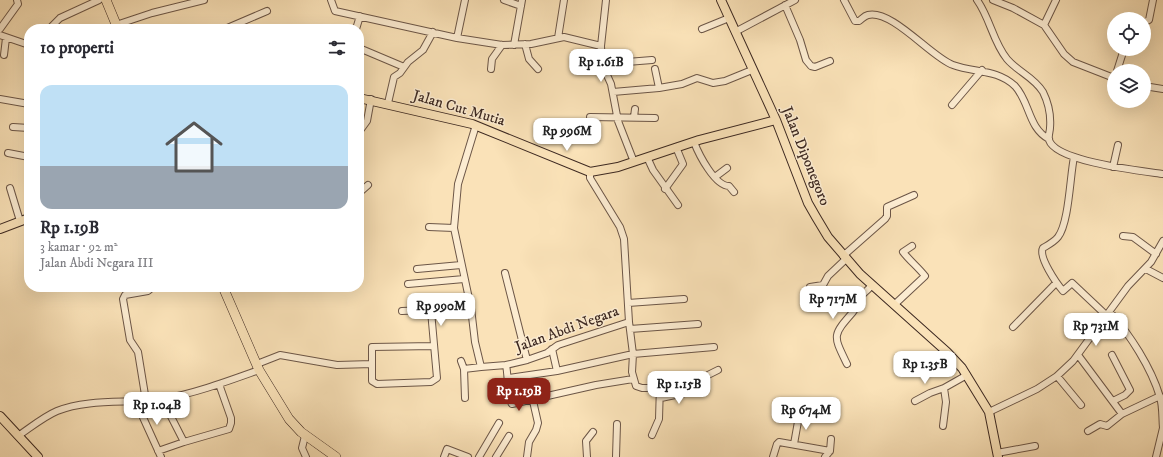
<!DOCTYPE html>
<html lang="id">
<head>
<meta charset="utf-8">
<style>
  body { margin:0; font-family:"IM FELL DW Pica",serif; background:#f7f7f7; color:#2b2b33; height:100vh; display:flex; flex-direction:column; font-size:15px; white-space:nowrap }
  * { box-sizing:border-box; margin:0 }
  p { font-size:13px; color:#7c7c81 }
  .icon { flex:none; width:22px; height:22px; fill:none; stroke:currentColor; stroke-width:2; stroke-linecap:round; stroke-linejoin:round }
  .map { position:relative; flex:1; overflow:hidden }
  .panel { position:absolute; left:24px; top:24px; width:340px; height:268px; display:flex; flex-direction:column; background:#fff; border-radius:16px; box-shadow:0 4px 16px #0002 }
  .panel>* { flex:none }
  .buttons { position:absolute; left:1107px; top:12px; display:grid; gap:8px }
  .buttons a { display:grid; place-items:center; width:44px; height:44px; border-radius:50%; background:#fff; box-shadow:0 4px 16px #0002; font-size:20px }
  .price { position:absolute; translate:-50% -34px; padding:0 9px; border-radius:8px; background:#fff; color:#222; font-size:13px; line-height:26px; filter:drop-shadow(0 1px 2px #0008) }
  .price::after { content:''; position:absolute; left:50%; top:24px; width:12px; height:9px; margin-left:-6px; background:inherit; clip-path:polygon(0 0,100% 0,50% 100%) }
  .price.selected { background:#8f2418; color:#fff }
  ul { padding:0; list-style:none }
  li { display:grid; align-content:center; gap:8px; height:212px; padding:0 16px }
  li span { display:grid; place-items:center; height:124px; border-radius:12px; color:#555 }
  li>.icon { margin-inline-start:auto }
  span .icon { width:72px; height:72px; fill:#fffc; stroke-width:1 }
  li b { font-size:17px }
  h2 { display:flex; justify-content:space-between; align-items:center; height:48px; padding:0 16px; font-size:17px }
  .map>svg:first-child { display:block }
</style>
</head>
<body>
<div class="map">
<svg width="1163" height="457" viewBox="0 0 1163 457">
  <rect width="100%" height="100%" fill="#fae2b8"/>
  <filter id="stains"><feTurbulence type="fractalNoise" baseFrequency=".005" numOctaves="4"/><feColorMatrix values="0 0 0 0 .2 0 0 0 0 .09 0 0 0 0 .02 0 0 0 .5 -.17"/></filter>
  <radialGradient id="worn" r=".72"><stop offset=".6" stop-color="#630" stop-opacity="0"/><stop offset="1" stop-color="#630" stop-opacity=".3"/></radialGradient>
  <g fill="none" stroke-linecap="round" stroke-linejoin="round">
    <!-- minor casing -->
    <g stroke="#6c5647" stroke-width="8">
      <path id="minor" d="M331,0l4,11 122,27 45,7 29,-1 33,-7 37,9
        M504,0l17,6
        M606,0l-5,46 1,18 9,20 7,37 16,41
        M844,0l11,21h4c3,-2 5,-5 9,-6 24,-6 64,43 85,50 22,8 44,4 62,21 15,16 13,42 34,53
        M977,0c13,18 16,42 30,59 11,13 27,18 36,33 5,10 8,24 7,36 0,3 -2,8 -1,12 7,22 93,31 114,34
        M993,0l20,8 31,17 20,29 9,8 41,16
        M785,5l15,35 6,20 5,6 4,1 15,-6
        M1144,22l5,-2 4,-20
        M116,25l36,-12 52,-13
        M1044,25l12,-25
        M0,29l18,-25 -1,-4
        M49,29l11,-11 39,-18
        M225,29l42,-18
        M356,29l4,-13
        M702,29l27,-11
        M735,32l60,-32
        M0,35l29,10
        M457,38l8,-38
        M558,38l6,-38
        M525,44l4,15 9,10
        M514,45l8,-45
        M359,48l45,19
        M4,55l2,-17
        M602,64l50,-4
        M491,69l1,-10 10,-14
        M655,69l4,19
        M1117,71l7,-22
        M1144,86l19,3
        M613,92l46,-4 23,-4 15,-6 16,5 12,-2 27,-11
        M0,99l29,5
        M388,103l6,-26 6,-4 8,-11 15,-12 10,-18
        M952,105l30,-35
        M590,117l65,1
        M634,117l1,-8
        M476,125l-18,59 -4,44 17,80 4,34 6,25 25,-2 21,-5 20,-7 11,-8 71,-23 -5,-83 -4,-12 -30,-49v-6
        M13,127l16,1
        M359,132l8,-11 4,-22
        M694,142c5,13 21,44 35,44l5,6
        M8,153l21,4
        M647,157l6,13 25,35
        M1074,157c-4,19 -5,66 -16,80 -4,5 -10,8 -15,11 -5,9 14,36 20,43l9,-8 35,33
        M1113,167l5,-22
        M715,177l12,-9
        M10,188l10,33
        M665,189l18,-25 -7,-17
        M359,193l9,-8
        M429,227l25,1
        M1123,236l10,1 23,17
        M843,256l42,-37 2,-3v-9l27,-12
        M417,269l44,-4
        M1146,269l17,9
        M505,273l22,87
        M408,284l56,-5
        M810,287l13,-2 5,-9 18,-17
        M628,303l56,-4
        M894,305l31,-29c-7,-9 -15,-15 -22,-24l9,-6
        M402,311l44,-2
        M431,311l6,67 -6,4 -54,2 -5,-3v-34l62,-1
        M1110,312c20,23 41,55 50,85 3,10 2,21 3,31
        M629,322l4,32 -1,18 4,14 6,2h18
        M1013,327l43,-44
        M630,329l68,-5
        M552,349l5,22
        M1078,355l44,59
        M1112,355l18,35 -5,5 -12,6
        M461,361l3,8 1,29
        M257,364l23,-9 57,10 35,-1
        M847,364c-14,-29 -15,-28 6,-52 4,-5 6,-12 9,-17 3,-3 7,-6 9,-9
        M506,365c2,8 2,36 6,39l84,-19 37,-6
        M464,369l17,-2
        M1057,376l24,29
        M509,378l48,-7 76,-17 81,-7
        M660,385l42,-7 16,-8
        M661,398l33,-7
        M162,399l22,43
        M146,401l-8,-49 -8,-12 -7,-41 2,-4 23,-4 5,-4
        M915,401l15,-8 14,-5
        M136,402l25,55
        M989,412l48,-23 20,-13 16,-15 55,-75 23,-24 12,-21
        M943,426l3,-24 -2,-14 23,-13
        M1088,431l12,-7 7,2 15,-12 38,-18
        M652,435l7,-16 1,-34
        M18,436c12,-8 25,-19 39,-25 32,-13 72,-7 106,-12 33,-6 65,-18 96,-29
        M305,436l-3,12 4,9
        M794,444l5,-28
        M158,451l26,-9 45,-13 2,-6v-5l-12,-34
        M997,453l38,-7
        M444,457l3,-8 21,8
        M479,457l20,-34
        M496,457l13,-21
        M527,457l2,-15 7,-12 2,-7 -5,-22
        M587,457l-1,-16 7,-9
        M616,457l1,-33
        M773,457l4,-13 2,-2 51,9
        M825,457l5,-6 1,-12
        M1156,457l7,-29"/>
    </g>
    <!-- major casing -->
    <g stroke="#3c2821" stroke-width="10">
      <path id="major" d="M721,0l55,120 32,83 8,14 12,20 32,37 87,78 15,16 27,44 9,45
        M359,98l113,26 118,48 28,-5 81,-27 77,-20
        M0,229l29,-11
        M0,416l38,41"/>
    </g>
    <!-- highway casing -->
    <g stroke="#3c2821" stroke-width="10">
      <path id="highway" d="M106,0l12,29
        M223,287l36,83 30,49 12,13 35,25"/>
    </g>
    <!-- minor -->
    <use href="#minor" stroke="#fcecd1" stroke-width="6"/>
    <!-- major -->
    <use href="#major" stroke="#fae2b8" stroke-width="8"/>
    <!-- highway -->
    <use href="#highway" stroke="#fae2b8" stroke-width="9"/>
  </g>
  <g text-anchor="middle" dominant-baseline="central" stroke-width="3" stroke-linejoin="round" paint-order="stroke">
    <!-- street labels -->
    <g font-size="15" fill="#3c2821" stroke="#fcecd1">
      <text transform="translate(459 108) rotate(16)">Jalan Cut Mutia</text>
      <text transform="translate(806 156) rotate(68)">Jalan Diponegoro</text>
      <text transform="translate(567 329) rotate(-20)">Jalan Abdi Negara</text>
    </g>
  </g>
  <rect width="100%" height="100%" filter="url(#stains)"/>
  <rect width="100%" height="100%" fill="url(#worn)"/>
</svg>
<div class="buttons">
<a><svg class="icon" aria-label="locate" viewBox="0 0 24 24"><circle cx="12" cy="12" r="6"/><path d="M12 2v4M12 18v4M2 12h4M18 12h4"/></svg></a>
<a><svg class="icon" aria-label="layers" viewBox="0 0 24 24"><path d="M12 4l9 5-9 5-9-5zM3 14l9 5 9-5"/></svg></a>
</div>
<b class="price" style="left:601px;top:83px">Rp 1.61B</b>
<b class="price" style="left:567px;top:152px">Rp 996M</b>
<b class="price" style="left:833px;top:320px">Rp 717M</b>
<b class="price" style="left:441px;top:327px">Rp 990M</b>
<b class="price" style="left:1096px;top:347px">Rp 731M</b>
<b class="price" style="left:925px;top:385px">Rp 1.35B</b>
<b class="price" style="left:679px;top:405px">Rp 1.15B</b>
<b class="price selected" style="left:519px;top:412px">Rp 1.19B</b>
<b class="price" style="left:157px;top:426px">Rp 1.04B</b>
<b class="price" style="left:806px;top:431px">Rp 674M</b>
<section class="panel">
<h2>10 properti<svg class="icon" aria-label="filters" viewBox="0 0 24 24"><path d="M4 7h16M4 17h16"/><circle cx="9" cy="7" r="2"/><circle cx="15" cy="17" r="2"/></svg></h2>
<ul>
<li><span style="background:linear-gradient(#bfe0f5 65%,#9aa5b1 0)"><svg class="icon" aria-label="home" viewBox="0 0 24 24"><path d="M3 11l9-7 9 7M6 9v11h12V9"/></svg></span><div><b>Rp 1.19B</b><p>3 kamar · 92 m²</p><p>Jalan Abdi Negara III</p></div></li>
</ul>
</section>
</div>
</body>
</html>
